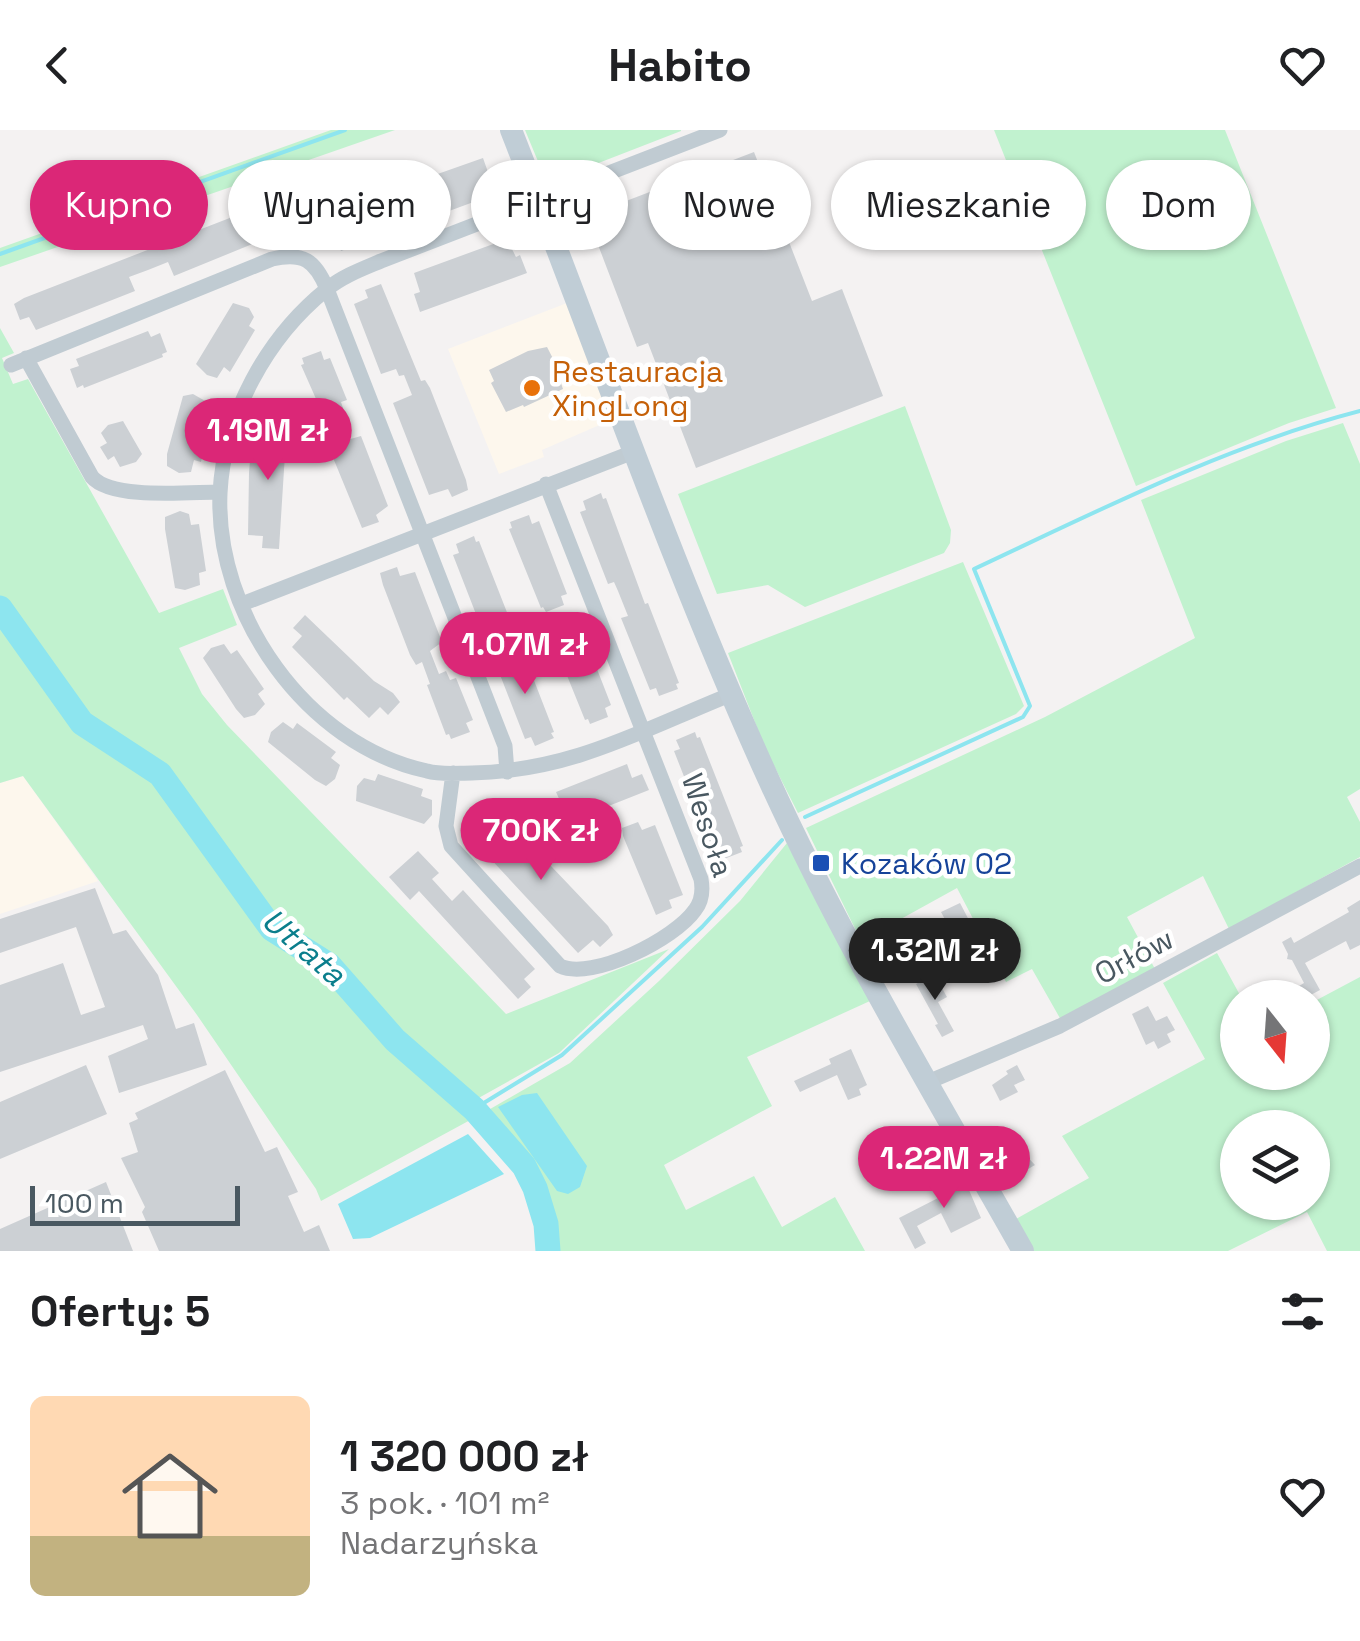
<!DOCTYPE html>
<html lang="pl">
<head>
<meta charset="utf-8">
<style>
  body { margin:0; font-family:"Space Grotesk",sans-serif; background:#f2f2f2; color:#202124; height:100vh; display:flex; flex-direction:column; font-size:38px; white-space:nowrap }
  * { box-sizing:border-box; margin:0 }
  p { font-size:32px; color:#757577 }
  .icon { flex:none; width:55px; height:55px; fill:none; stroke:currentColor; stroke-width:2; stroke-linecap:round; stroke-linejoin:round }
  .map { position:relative; height:1121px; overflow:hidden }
  .details { display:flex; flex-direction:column; background:#fff; flex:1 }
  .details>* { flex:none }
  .top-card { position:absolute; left:30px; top:30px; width:1300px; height:90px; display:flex; gap:20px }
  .needle { width:65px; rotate:163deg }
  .buttons { position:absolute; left:1220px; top:850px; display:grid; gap:20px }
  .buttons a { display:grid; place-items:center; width:110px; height:110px; border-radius:50%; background:#fff; box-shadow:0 2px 8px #0004; font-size:50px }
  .scale { position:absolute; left:30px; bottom:25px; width:210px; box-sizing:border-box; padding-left:10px; border:5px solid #495861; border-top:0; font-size:28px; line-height:35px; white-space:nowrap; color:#495861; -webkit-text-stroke:8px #fff; paint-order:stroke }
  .price { position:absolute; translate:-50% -85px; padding:0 22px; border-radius:35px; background:#db2777; color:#fff; font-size:32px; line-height:65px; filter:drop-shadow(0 2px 5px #0008) }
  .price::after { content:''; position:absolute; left:50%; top:60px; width:30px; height:22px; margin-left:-15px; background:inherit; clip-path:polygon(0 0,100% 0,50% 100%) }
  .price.active { background:#222; color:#fff }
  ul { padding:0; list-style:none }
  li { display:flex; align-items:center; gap:30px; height:250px; padding:0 30px }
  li+li { border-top:2px solid #e0e0e0 }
  li span { display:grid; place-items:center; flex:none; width:280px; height:200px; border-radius:15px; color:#555 }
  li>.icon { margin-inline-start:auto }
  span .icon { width:120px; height:120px; fill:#fffc; stroke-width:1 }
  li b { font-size:42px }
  h2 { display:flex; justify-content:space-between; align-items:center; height:120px; padding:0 30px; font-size:42px }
  .tag { padding:0 35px; border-radius:45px; background:#fff; box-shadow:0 2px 8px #0004; font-size:35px; line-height:90px }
  .tag.active { background:#db2777; color:#fff }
  header { display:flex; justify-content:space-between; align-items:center; height:130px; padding:0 30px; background:#fff; font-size:45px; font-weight:800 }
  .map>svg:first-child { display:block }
</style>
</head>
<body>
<header><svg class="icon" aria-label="back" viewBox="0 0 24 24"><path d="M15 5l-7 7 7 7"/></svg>Habito<svg class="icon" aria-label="heart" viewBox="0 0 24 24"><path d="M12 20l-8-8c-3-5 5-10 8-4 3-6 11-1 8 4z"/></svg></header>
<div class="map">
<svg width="1360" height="1121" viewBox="0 0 1360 1121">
  <rect width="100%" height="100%" fill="#f4f2f2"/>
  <!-- commercial -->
  <path fill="#fdf7ed" d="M567,173l44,117 -69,30 2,7 -45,17 -51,-125z
    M23,646l75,105 -98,33v-131z"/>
  <!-- green -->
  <path fill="#c1f2cf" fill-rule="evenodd" d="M331,0h64l-395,137v-19z
    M525,0h156v1l-134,52z
    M994,0h231l111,278 -47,15 -153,63z
    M0,198l14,25 -12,5 11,26 15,-5 131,234 64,-24 14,36 -58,23 23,46 25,31 279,289 163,-65 -110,104 -84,47 10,12 85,-49 89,-82 81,-80 47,-58 83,158 -123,56 25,49 -108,59 22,45 68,-34 28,51 53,-30 30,54h-310c-9,-70 -21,-89 -70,-139l-164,89 -5,-12 -119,-174 -174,-239 -23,7z
    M905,276l46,124 -1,13 -6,10 -139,54 -37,-22 -51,9 -39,-100z
    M1343,293l17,41v325l-13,8 13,25v35l-131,72 -26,-53 -76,41 28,52 -94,51 -29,-51 -26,13 -49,-94 -96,53 -55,-113 239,-111 150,-79 -54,-138 145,-59z
    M963,432l61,144 -8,8 -218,99 -33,-65 -37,-95z
    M1217,823l24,44 -3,1v74h74l1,-70 47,-25v274h-33l-20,-39 -79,39h-194l-18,-32 73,-41 -27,-42 143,-77 -42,-76zM1238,998h74v74h-74z"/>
  <!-- water -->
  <path fill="#8de5ef" d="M537,963l50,73 -7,21 -12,7 -11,-3 -59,-84 24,-12z
    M468,1004l36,40 -134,64 -17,1 -15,-35z"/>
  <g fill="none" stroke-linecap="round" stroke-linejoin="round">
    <!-- stream -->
    <path stroke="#8de5ef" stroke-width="4" d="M0,124l345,-124
      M805,687l218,-100 7,-11 -56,-137c126,-59 251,-123 386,-158
      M474,979l88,-54 140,-128 80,-87"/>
    <!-- river -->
    <path stroke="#8de5ef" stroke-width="25" d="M0,478l82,115 78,51 112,155 57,36 66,75 79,69 50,57 11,22 11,36 2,27"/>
  </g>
  <!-- building -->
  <path fill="#ccd0d4" d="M754,22l58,149 30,-12 41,107 -187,72 -48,-125 -11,4 -50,-131z
    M483,28l6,17 -8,3 6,19 -146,54 -7,-19 -10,3 -6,-17 9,-5z
    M271,72l6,16 -9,4 4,14 -98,40 -6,-14 -20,8 -19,7 6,14 -99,39 -7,-13 -9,3 -6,-16 10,-6z
    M507,109l9,18 4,-2 7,18 -107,39 -6,-18 6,-2 -6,-19z
    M381,154l40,97 4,-1 5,8 36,92 2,10 -16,7 -4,-8 -19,6 -36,-92 19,-8 -8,-20 -5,1 -3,-7 -15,5 -27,-70 14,-6 -3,-8z
    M233,173l16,5 5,9 -5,9 6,4 -25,42 -6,-5 -7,11 -10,-3 -11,-11z
    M148,201l3,6 9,-4 7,19 -5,2 1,3 -79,31 -1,-3 -6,3 -7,-19 9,-3 -3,-7z
    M547,217l15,29 -3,1 4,12 -39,18 -1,-2 -17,7 -15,-29 3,-2 -5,-11 39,-19z
    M321,221l3,9 6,-2 17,42 -6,2 3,9 -7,3 10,26 14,-4 27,70 -12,9 3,7 -17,6 -33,-80 -2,-11 5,-2 -31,-70 3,-1 -2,-6z
    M193,264l14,8 -2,11 7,2 -11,47 -7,-2 -3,12 -12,1 -12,-7v-12l16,-58z
    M272,289l17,1 1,12 -1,15 -4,7 -6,95 -17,-1 1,-12 -15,-1 1,-62 1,-13h4l2,-31 15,1z
    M123,291l19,33 -6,8 -16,5 -6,-11 -6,4 -8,-13 7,-4 -6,-10 7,-8z
    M601,363l2,6 3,-1 39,106 3,-1 31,80 -3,1 2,5 -19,7 -3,-8 -6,2 -29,-72 7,-2 -10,-25 -4,-9 -6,2 -28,-72 6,-2 -3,-9z
    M180,381l9,3 2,11 8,-1 7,47 -7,2 1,12 -15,5 -10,-2 -10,-59v-12z
    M529,385l3,9 7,-3 28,73 -6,2 3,9 -18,7 -3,-5 -2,1 -32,-79 3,-1 -2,-6z
    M474,406l2,6 3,-1 31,79 -3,1 2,6 -18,7 -4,-9 -6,2 -28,-72 6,-2 -3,-9z
    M397,437l3,9 15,-4 27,70 -12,9 9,23 7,-3 4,9 6,-2 17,42 -7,3 4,9 -19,7 -2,-5 -3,1 -19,-50 3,-1 -8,-22 -6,3 -6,-10 -27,-70 -3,-12z
    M305,485l69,66 19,12 7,9 -12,13 -8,-8 -11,11 -22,-21 -3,3 -52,-53 10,-11 -9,-8z
    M573,497l3,8 7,-2 28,72 -6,3 3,9 -18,7 -2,-5 -3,1 -32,-79 3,-2 -2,-5z
    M224,514l7,10 6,-4 27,39 -6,5 7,10 -10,11 -11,3 -8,-9 -33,-51 8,-10z
    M518,518l2,6 3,-2 31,80 -3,1 3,5 -19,8 -4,-9 -6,2 -28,-72 6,-2 -4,-9z
    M283,592l10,7 4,-6 39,29 -5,6 9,7 -5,14 -9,7 -11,-6 -47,-38 3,-10z
    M695,602l2,6 3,-1 43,109 -3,1 2,5 -18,7 -4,-8 -6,2 -40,-102 6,-2 -4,-9z
    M627,634l5,14 10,-4 7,16 -91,36 -7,-16 11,-5 -6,-13z
    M378,644l45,15 -2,7 11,4v15l-8,9 -68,-23 1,-15 7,-8 11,3z
    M494,676l114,120 5,9 -13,12 -7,-7 -15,13 -105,-113 15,-14 -7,-8z
    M638,692l4,8 13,-5 28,70 -14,5 3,8 -16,7 -33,-79 -1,-8z
    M418,721l21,22 -7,6 20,22 11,-11 72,79 -11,10 7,8 -13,12 -99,-108 -9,9 -21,-23z
    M95,758l18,46 13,-4 32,45 18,54 18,-6 13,42 -88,28 -11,-37 40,-17 -5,-14 -143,47v-87l63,-22 18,52 24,-8 -29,-80 -76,26v-34z
    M1360,770v45l-10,5 -4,-9 -41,22 15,27 -15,8 -6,-12 5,-3 -12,-23 -5,-1 1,-5 -6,-12 9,-5 3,6 55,-31 -2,-4z
    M960,773l23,44 -18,10 -24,-45z
    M934,844l13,23 -9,5 16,29 -12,6 -7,-12 3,-1 -22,-40z
    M1148,876l8,15 11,-5 8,14 -8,4 4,8 -13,7 -4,-8 -8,4 -14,-31z
    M851,919l16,36 -8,4 2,6 -13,5 -11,-25 -37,17 -6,-11 37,-17 -2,-5z
    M86,935l21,49 -107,45v-57z
    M1017,935l8,15 -11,5 4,7 -18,9 -8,-16 16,-11 -2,-3z
    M225,940l40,82 12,-5 21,45 -10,4 16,36 15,-7 11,26h-171l-17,-39 3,-5 -24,-49 17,-6 -9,-29 9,-4 -3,-6z
    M1008,1018l3,7 10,-5 14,15 -26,15 -14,-25z
    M963,1046l18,42 -30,15 -10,-20 -24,13 9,17 -11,6 -16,-31 41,-21 -3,-7z
    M106,1052l27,69h-133v-22z"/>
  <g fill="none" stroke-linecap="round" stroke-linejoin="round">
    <!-- street -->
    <path stroke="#c0cbd2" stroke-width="15" d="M720,0l-339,131c-19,8 -38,15 -54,28 -60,48 -103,126 -107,204 -5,121 86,252 207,278 14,4 30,2 45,2 100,-2 170,-43 260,-79
      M26,228l66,119c20,23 97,15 128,15
      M11,235l261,-106c31,-7 43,1 55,30l178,457 2,26
      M242,474l394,-153
      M453,643l-7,53 5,20 109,120c32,15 115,-27 135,-56 7,-9 8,-20 6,-31l-155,-395
      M928,952l132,-56 300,-160"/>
    <!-- secondary -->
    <path stroke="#c0cdd6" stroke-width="22" d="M511,0c85,216 161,437 257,648 74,163 167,317 255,473"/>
  </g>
  <!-- markers -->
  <circle fill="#e8710a" stroke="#fff" stroke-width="4" cx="532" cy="258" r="10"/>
  <rect fill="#1a4fb4" stroke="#fff" stroke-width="4" x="811" y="723" width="20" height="20" rx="5"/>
  <g text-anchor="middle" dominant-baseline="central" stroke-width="9" stroke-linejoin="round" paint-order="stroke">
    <!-- food labels -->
    <g font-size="30" fill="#c56008" stroke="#fff" text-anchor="start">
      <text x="552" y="241">Restauracja<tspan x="552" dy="34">XingLong</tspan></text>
    </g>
    <!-- street labels -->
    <g font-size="30" fill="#495861" stroke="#fff">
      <text transform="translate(708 695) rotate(72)">Wesoła</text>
      <text transform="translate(1134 826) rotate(-28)">Orłów</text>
    </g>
    <!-- transit labels -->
    <g font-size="30" fill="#164399" stroke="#fff" text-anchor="start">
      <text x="841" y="733">Kozaków 02</text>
    </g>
    <!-- water labels -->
    <g font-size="32" font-style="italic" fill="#0a7e8c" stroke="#fff">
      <text transform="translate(304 817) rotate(41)">Utrata</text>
    </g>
  </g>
</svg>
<div class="buttons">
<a><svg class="needle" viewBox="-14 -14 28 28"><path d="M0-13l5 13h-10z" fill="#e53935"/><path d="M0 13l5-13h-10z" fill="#757577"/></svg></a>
<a><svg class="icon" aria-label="layers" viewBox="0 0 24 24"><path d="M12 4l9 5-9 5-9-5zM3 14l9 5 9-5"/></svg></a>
</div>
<div class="scale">100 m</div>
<b class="price" style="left:268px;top:353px">1.19M zł</b>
<b class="price" style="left:525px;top:567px">1.07M zł</b>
<b class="price" style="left:541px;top:753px">700K zł</b>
<b class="price active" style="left:935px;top:873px">1.32M zł</b>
<b class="price" style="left:944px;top:1081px">1.22M zł</b>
<div class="top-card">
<a class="tag active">Kupno</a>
<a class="tag">Wynajem</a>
<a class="tag">Filtry</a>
<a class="tag">Nowe</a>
<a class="tag">Mieszkanie</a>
<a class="tag">Dom</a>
</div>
</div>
<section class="details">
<h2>Oferty: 5<svg class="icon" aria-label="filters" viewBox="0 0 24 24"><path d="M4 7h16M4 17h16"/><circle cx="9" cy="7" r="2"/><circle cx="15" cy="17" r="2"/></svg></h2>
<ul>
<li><span style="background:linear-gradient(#ffd9b3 70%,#c2b280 0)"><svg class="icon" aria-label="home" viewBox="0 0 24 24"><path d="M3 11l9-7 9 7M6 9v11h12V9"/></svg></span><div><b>1 320 000 zł</b><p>3 pok. · 101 m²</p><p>Nadarzyńska</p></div><svg class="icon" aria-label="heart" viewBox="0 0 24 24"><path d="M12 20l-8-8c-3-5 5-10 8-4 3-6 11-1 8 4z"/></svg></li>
</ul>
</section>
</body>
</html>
